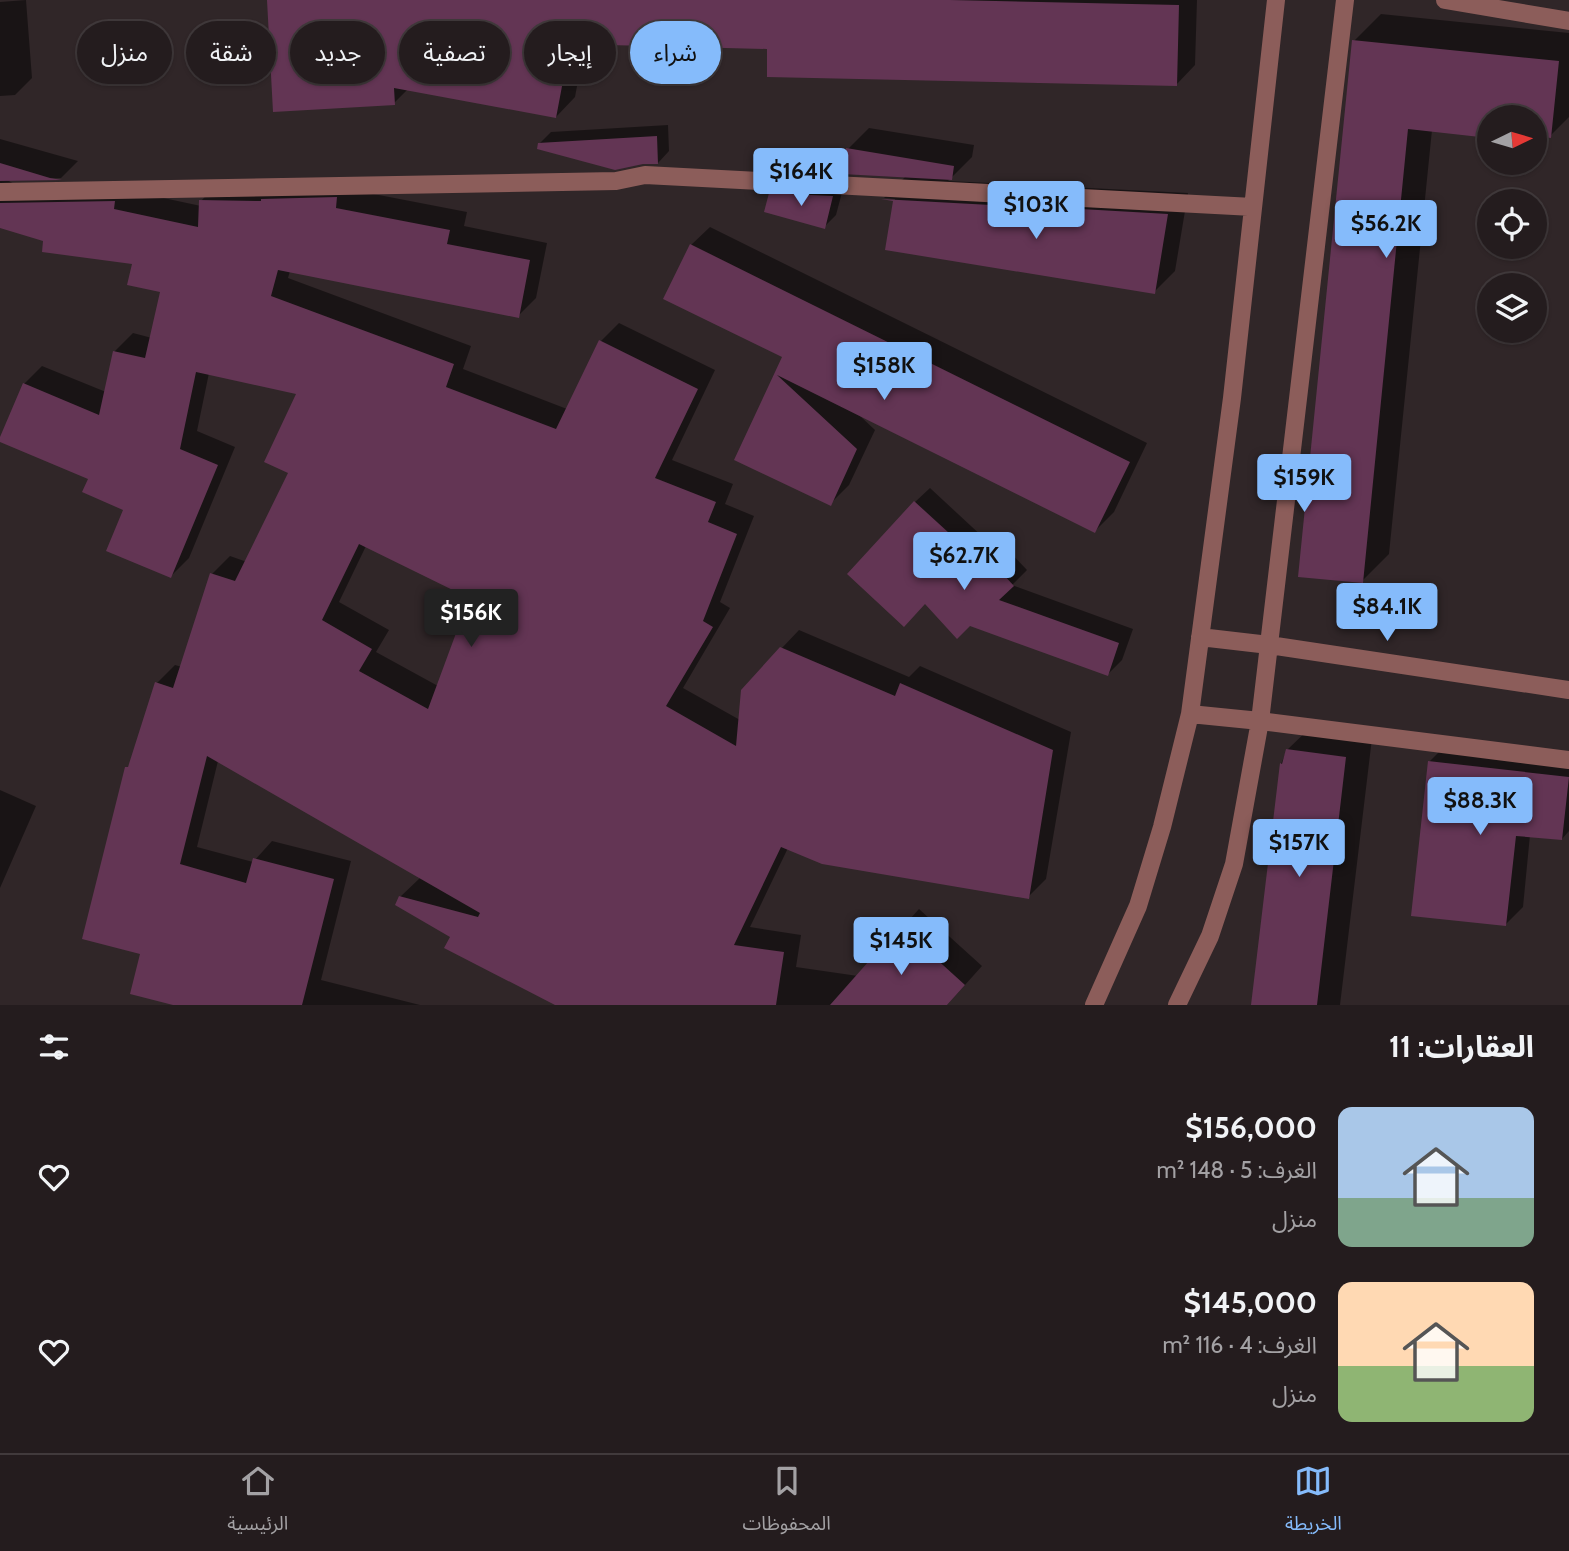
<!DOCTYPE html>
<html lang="ar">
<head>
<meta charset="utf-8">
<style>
  body { margin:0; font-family:Cabin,"Noto Sans Arabic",sans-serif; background:#2c2527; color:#f1f3f6; direction:rtl; height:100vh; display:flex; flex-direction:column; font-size:26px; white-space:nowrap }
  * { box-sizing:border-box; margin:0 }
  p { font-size:23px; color:#a3a1a4 }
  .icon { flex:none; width:38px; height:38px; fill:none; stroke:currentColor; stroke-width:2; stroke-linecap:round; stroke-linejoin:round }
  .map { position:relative; height:1005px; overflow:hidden; direction:ltr }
  .side { display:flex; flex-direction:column; background:#241c1e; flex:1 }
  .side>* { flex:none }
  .banner { position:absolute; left:21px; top:21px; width:700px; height:63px; direction:rtl; display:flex; gap:14px }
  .needle { width:46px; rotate:85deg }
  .buttons { position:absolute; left:1477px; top:105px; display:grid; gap:14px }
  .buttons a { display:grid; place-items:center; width:70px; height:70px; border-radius:50%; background:#241c1e; box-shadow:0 2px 5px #0004,0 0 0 2px #413a3c; font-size:35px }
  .price { position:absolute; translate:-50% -60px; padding:0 16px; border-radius:7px; background:#85bbfb; color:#111; font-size:23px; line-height:46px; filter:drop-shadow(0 2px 4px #0008) }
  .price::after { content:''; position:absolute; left:50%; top:42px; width:21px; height:16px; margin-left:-10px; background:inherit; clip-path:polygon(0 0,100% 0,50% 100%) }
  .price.current { background:#222; color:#fff }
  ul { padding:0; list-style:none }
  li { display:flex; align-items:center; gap:21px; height:175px; padding:0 35px }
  li span { display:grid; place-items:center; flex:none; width:196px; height:140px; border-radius:14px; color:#555 }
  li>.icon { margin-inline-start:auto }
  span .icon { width:84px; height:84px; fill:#fffc; stroke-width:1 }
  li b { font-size:30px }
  h2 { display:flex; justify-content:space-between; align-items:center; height:84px; padding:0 35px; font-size:30px }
  .tag { padding:0 24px; border-radius:32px; background:#241c1e; box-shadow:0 2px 5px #0004,0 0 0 2px #413a3c; font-size:24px; line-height:63px }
  .tag.current { background:#85bbfb; color:#111 }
  .tabs { display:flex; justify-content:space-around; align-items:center; height:98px; border-top:2px solid #413a3c; background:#241c1e; font-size:19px; color:#a3a1a4 }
  .tabs a { display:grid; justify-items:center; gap:4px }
  .tabs .current { color:#85bbfb }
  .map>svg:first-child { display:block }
</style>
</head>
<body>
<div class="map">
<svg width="1569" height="1005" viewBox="0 0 1569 1005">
  <rect width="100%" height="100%" fill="#302628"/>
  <!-- shadow -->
  <path fill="#0007" fill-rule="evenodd" d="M26,0l6,78 -17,17 -15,1v-94z
    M269,0h928l-2,65 -19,20 -407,-38 -184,-4 -10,54 -19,20 -148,-28 -14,14z
    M1381,14l188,19v84l-19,19 -15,-2v-17h-46v19l-57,-6 -43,424 -27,27 -8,-540z
    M668,125l1,26 -11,12 -119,-19 12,-12z
    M869,128l105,17 -2,12 -24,24 83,4 34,6 4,-4 119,6 -13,78 -21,21 -267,-43 8,-50 -11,-1 22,-22 -58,-27z
    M0,139l78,22 -17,17 -54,2 11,6 113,5 70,15v-5l18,-19 134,8 114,22 -3,14 83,17 -11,55 -18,18 -228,-45 -2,7 183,68 -8,23 104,40 34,-68 18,-18 96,47 -43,90 61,24 -8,20 29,12 -34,86 10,6 -47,80 57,32 41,-71 18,-19 110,47 11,-11 151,66 -25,147 -18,18 -240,-49 -38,79 51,8 -5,32 62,9 61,-67 63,57 -35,39h-388l-107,-69 -52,-39 21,-20 -203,-116 -21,86 56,15 19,-21 79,20 -30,119 99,25h-240l-38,-52 -15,-185 3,-4 27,-81 18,-18 7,2 30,-93 18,-18 17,6 43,-90 9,-79 -90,-20 -12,58 38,16 -46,111 -18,18 -46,-67 -35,-31 -66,-94 18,-18 64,26 9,-41 18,-18 19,5 10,-47 -28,-29 -134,-36zM366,546l105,51 -33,89 -62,-34 13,-22 -50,-28z
    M783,182l61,3 -8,30 -12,12 -53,-33z
    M710,227l437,216 -33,69 -19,19 -237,-117 17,16 -26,55 -18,18 -94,-44 47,-103 -93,-111z
    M930,488l69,64 6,-5 22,23 -15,15 121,44 -11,31 -14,14 -138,-50 -55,-122z
    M1315,723l58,7 -33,275h-88l29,-241 6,-14z
    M1446,745l123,14v72l-7,8 -32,-4 -7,72 -17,17 -77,-162z
    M0,790l36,16 -36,82z"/>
  <!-- building -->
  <path fill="#633554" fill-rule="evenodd" d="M267,0h683l229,5 -2,81 -410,-9v-28l-197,-5 -14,74 -162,-30 1,17 -122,7z
    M1352,40l207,21 -8,77 -16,-2v-19h-46v21l-81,-9 -45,454 -65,-6z
    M657,136l1,28h-15l-28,6 -78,-21 1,-6z
    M846,148l108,18 -2,14 -110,-6z
    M0,163l50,15 12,2 -62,1z
    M769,193l64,3 -8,33 -61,-17z
    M337,197l-1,11 114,22 -3,14 83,16 -11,58 -241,-48 -7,26 183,68 -8,23 110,42 43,-89 99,49 -43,89 61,24 -8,20 29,12 -34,87 10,6 -47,79 70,40 5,-56 39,-43 115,49 5,-13 153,67 -24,149 -207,-35 -41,-17 -47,98 50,7 -8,53h-221l-111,-57 6,-11 -55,-32 4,-9 79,21 2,-4 -273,-157 -27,108 66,19 7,-25 81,21 -32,126h-129l-43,-11 10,-40 -58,-15 43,-172h3l27,-85 18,6 37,-115 25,8 53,-108 -24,-11 32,-68 -100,-22 -16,77 38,16 -47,113 -65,-27 17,-41 -41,-18 6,-13 -88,-37v-5l23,-54 76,32 14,-64 32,7 15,-66 -33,-7 5,-21 -90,-12 1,-11 -43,-13v-25l115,-2 -1,8 84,18 1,-27 62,1v-2zM359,544l110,54 -41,111 -69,-38 13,-22 -50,-29z
    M881,199l128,7 36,5 1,-4 122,7 -13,80 -270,-44 8,-49z
    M690,244l440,218 -35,71 -318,-158 80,74 -26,57 -97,-46 48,-103 -119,-58z
    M914,501l70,64 6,-5 24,26 -15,14 120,43 -11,33 -138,-50 -13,13 -32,-35 -21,23 -57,-53z
    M1286,749l60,8 -29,248h-66l29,-242 2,1z
    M1428,761l141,16 -7,63 -46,-4 -10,90 -95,-10z
    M900,926l65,59 -18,20h-117z"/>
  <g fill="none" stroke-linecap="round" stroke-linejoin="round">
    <!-- minor -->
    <path stroke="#8c5d5a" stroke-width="18" d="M1445,0l124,21
      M0,192l616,-11 29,-6 608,32
      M1200,637l69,8 300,45
      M1190,714l70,7 309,39
      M1094,1005l44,-99 24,-79 28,-113 42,-316 44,-398
      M1177,1005l33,-69 24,-72 26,-143 85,-721"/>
  </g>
</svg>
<div class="buttons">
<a><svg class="needle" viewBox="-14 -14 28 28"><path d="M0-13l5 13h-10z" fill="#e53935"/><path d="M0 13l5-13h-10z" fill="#a3a1a4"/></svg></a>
<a><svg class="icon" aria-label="locate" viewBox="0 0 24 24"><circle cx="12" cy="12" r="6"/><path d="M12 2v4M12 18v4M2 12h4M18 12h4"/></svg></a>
<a><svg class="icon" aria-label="layers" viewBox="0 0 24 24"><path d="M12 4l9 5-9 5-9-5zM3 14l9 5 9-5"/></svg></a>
</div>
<b class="price" style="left:801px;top:208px">$164K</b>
<b class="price" style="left:1036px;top:241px">$103K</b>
<b class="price" style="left:1386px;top:260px">$56.2K</b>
<b class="price" style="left:884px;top:402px">$158K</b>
<b class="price" style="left:1304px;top:514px">$159K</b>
<b class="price" style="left:964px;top:592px">$62.7K</b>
<b class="price" style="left:1387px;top:643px">$84.1K</b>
<b class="price current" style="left:471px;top:649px">$156K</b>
<b class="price" style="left:1480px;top:837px">$88.3K</b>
<b class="price" style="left:1299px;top:879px">$157K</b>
<b class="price" style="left:901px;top:977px">$145K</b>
<div class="banner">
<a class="tag current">شراء</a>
<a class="tag">إيجار</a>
<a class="tag">تصفية</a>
<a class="tag">جديد</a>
<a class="tag">شقة</a>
<a class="tag">منزل</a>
</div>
</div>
<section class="side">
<h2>العقارات: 11<svg class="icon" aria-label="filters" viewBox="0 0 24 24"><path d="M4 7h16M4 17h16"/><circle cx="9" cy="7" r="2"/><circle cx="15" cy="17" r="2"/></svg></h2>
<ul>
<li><span style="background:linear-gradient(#a9c7e8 65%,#7fa58c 0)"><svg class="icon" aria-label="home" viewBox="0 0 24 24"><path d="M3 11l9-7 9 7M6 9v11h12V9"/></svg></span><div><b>$156,000</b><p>الغرف: 5 · 148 m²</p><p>منزل</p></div><svg class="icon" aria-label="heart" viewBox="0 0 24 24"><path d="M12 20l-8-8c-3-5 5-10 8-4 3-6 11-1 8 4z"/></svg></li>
<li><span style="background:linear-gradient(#ffd9b3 60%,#8fb573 0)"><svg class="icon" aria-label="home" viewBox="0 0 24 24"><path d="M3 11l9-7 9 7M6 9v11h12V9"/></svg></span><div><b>$145,000</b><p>الغرف: 4 · 116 m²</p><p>منزل</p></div><svg class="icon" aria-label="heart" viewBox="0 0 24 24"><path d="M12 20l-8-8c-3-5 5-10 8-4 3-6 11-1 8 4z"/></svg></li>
</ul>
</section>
<nav class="tabs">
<a class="current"><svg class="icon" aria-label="map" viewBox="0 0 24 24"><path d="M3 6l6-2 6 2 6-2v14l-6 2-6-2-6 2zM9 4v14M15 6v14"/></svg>الخريطة</a>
<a><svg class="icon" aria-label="saved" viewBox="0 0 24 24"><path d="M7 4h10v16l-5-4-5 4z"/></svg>المحفوظات</a>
<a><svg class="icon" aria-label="home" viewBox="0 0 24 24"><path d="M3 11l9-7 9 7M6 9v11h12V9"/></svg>الرئيسية</a>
</nav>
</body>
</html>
